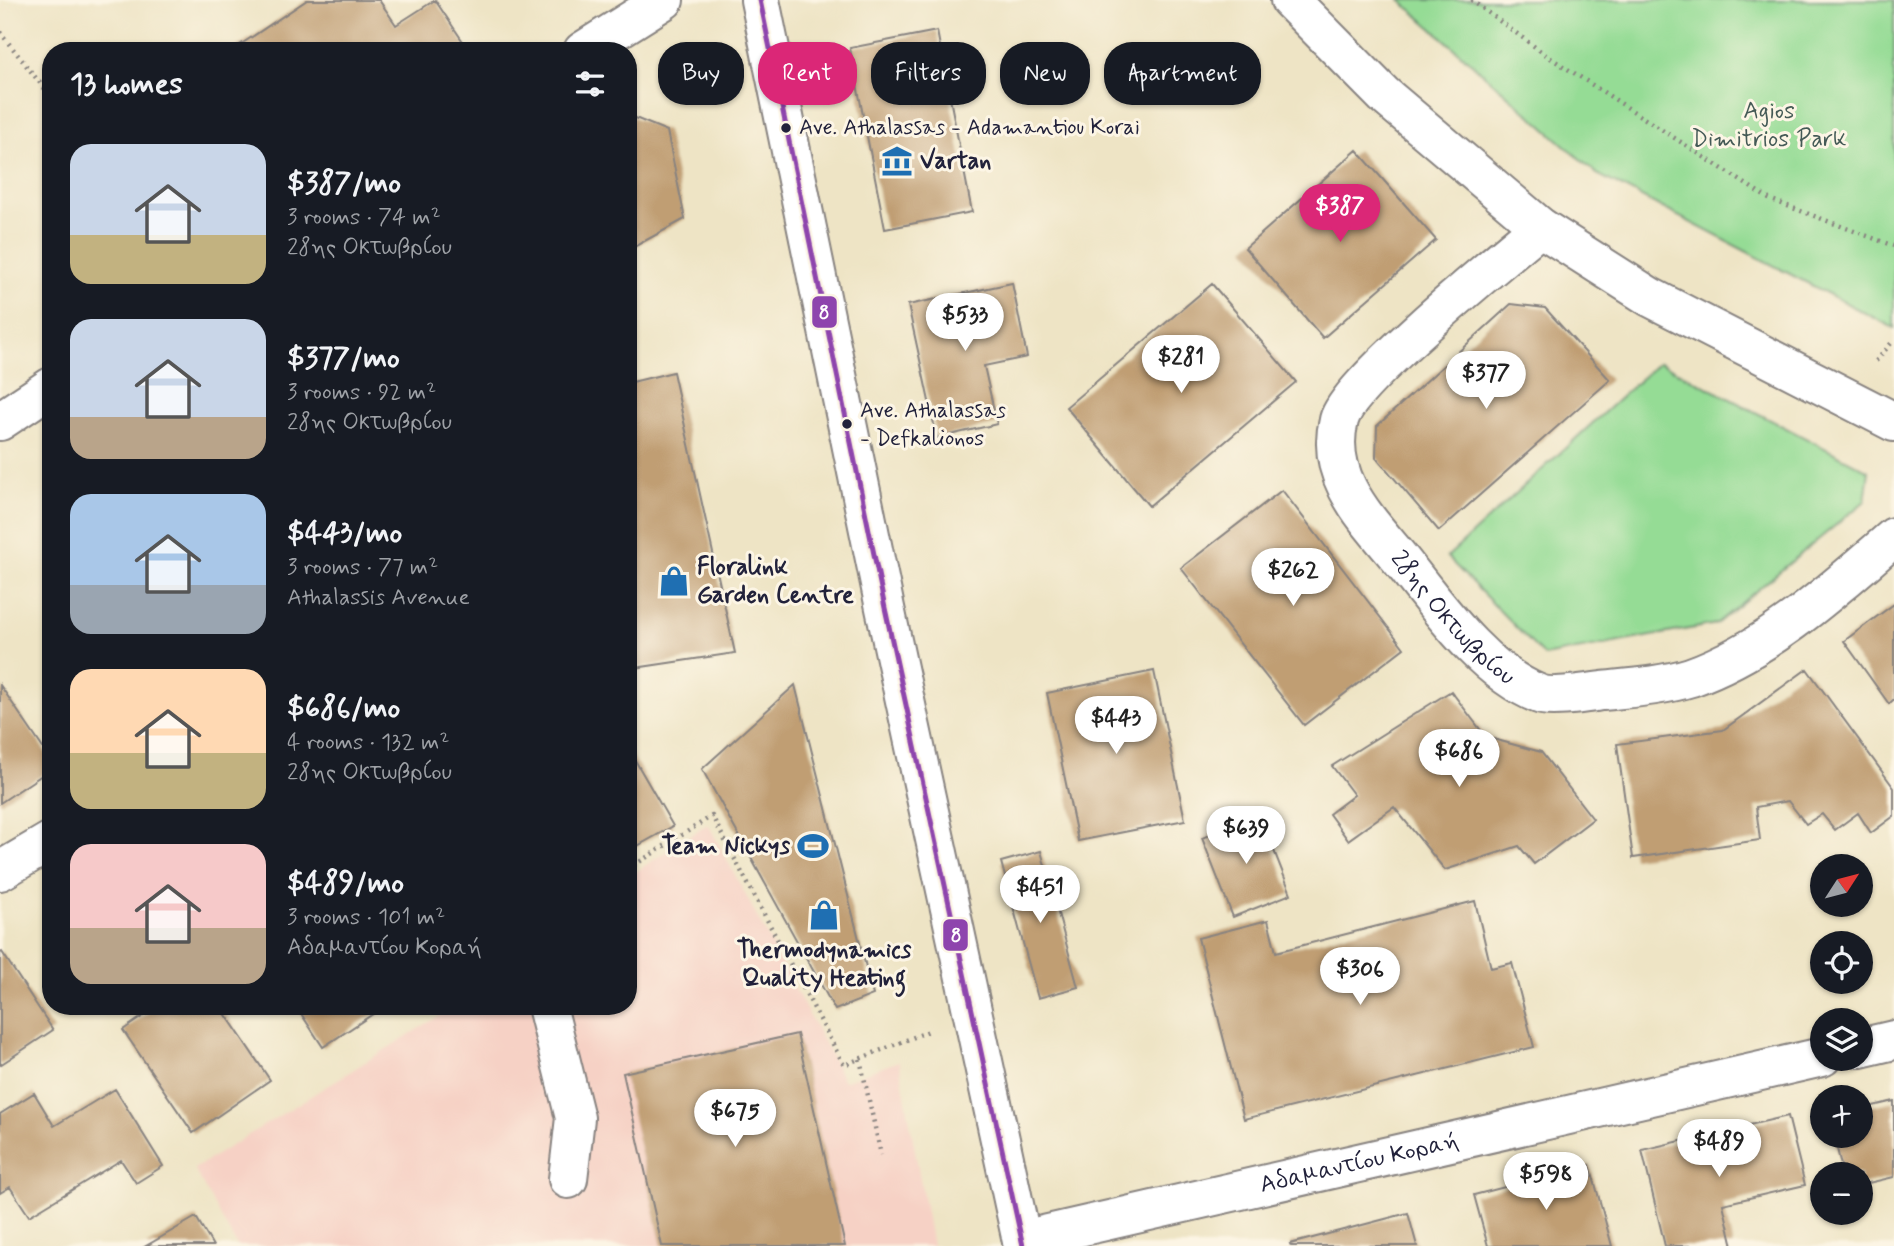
<!DOCTYPE html>
<html lang="en">
<head>
<meta charset="utf-8">
<style>
  body { margin:0; font-family:Mynerve,sans-serif; background:#20242c; color:#f1f3f6; height:100vh; display:flex; flex-direction:column; font-size:26px; white-space:nowrap }
  * { box-sizing:border-box; margin:0 }
  p { font-size:23px; color:#9ea1a6 }
  .icon { flex:none; width:38px; height:38px; fill:none; stroke:currentColor; stroke-width:2; stroke-linecap:round; stroke-linejoin:round }
  .map { position:relative; flex:1; overflow:hidden }
  .panel { position:absolute; left:42px; top:42px; width:595px; height:973px; display:flex; flex-direction:column; background:#171b24; border-radius:28px; box-shadow:0 2px 5px #0004 }
  .panel>* { flex:none }
  .guide { position:absolute; left:658px; top:42px; width:665px; height:63px; display:flex; gap:14px }
  .needle { width:46px; rotate:54deg }
  .buttons { position:absolute; left:1810px; top:854px; display:grid; gap:14px }
  .buttons a { display:grid; place-items:center; width:63px; height:63px; border-radius:50%; background:#171b24; box-shadow:0 2px 5px #0004; font-size:35px }
  .price { position:absolute; translate:-50% -60px; padding:0 16px; border-radius:24px; background:#fff; color:#222; font-size:23px; line-height:46px; filter:drop-shadow(0 2px 4px #0008) }
  .price::after { content:''; position:absolute; left:50%; top:42px; width:21px; height:16px; margin-left:-10px; background:inherit; clip-path:polygon(0 0,100% 0,50% 100%) }
  .price.on { background:#db2777; color:#fff }
  ul { padding:0; list-style:none }
  li { display:flex; align-items:center; gap:21px; height:175px; padding:0 28px }
  li span { display:grid; place-items:center; flex:none; width:196px; height:140px; border-radius:21px; color:#555 }
  li>.icon { margin-inline-start:auto }
  span .icon { width:84px; height:84px; fill:#fffc; stroke-width:1 }
  li b { font-size:30px }
  h2 { display:flex; justify-content:space-between; align-items:center; height:84px; padding:0 28px; font-size:30px }
  .pill { padding:0 24px; border-radius:28px; background:#171b24; box-shadow:0 2px 5px #0004; font-size:24px; line-height:63px }
  .pill.on { background:#db2777; color:#fff }
  .map>svg:first-child { display:block }
</style>
</head>
<body>
<div class="map">
<svg width="1894" height="1246" viewBox="0 0 1894 1246">
  <rect width="100%" height="100%" fill="#fcf5e5"/>
  <filter id="ink" filterUnits="userSpaceOnUse"><feTurbulence type="fractalNoise" baseFrequency=".0143" numOctaves="2"/><feDisplacementMap in="SourceGraphic" scale="14" xChannelSelector="R" yChannelSelector="G"/><feConvolveMatrix kernelMatrix="1 2 1 2 8 2 1 2 1" color-interpolation-filters="sRGB"/></filter>
  <filter id="wash" filterUnits="userSpaceOnUse"><feTurbulence type="fractalNoise" baseFrequency=".00686" numOctaves="4" result="noise"/><feDisplacementMap in="SourceGraphic" scale="28" xChannelSelector="R" yChannelSelector="G"/><feGaussianBlur stdDeviation="1.57" result="paint"/><feColorMatrix in="noise" values="0 0 0 0 0 0 0 0 0 0 0 0 0 0 0 0 0 1.4 0 .05"/><feComposite in="paint" operator="in"/></filter>
  <g filter="url(#wash)">
    <rect width="100%" height="100%" fill="#eee4c5"/>
    <!-- built -->
    <path fill="#f6d1c5" d="M708,824l136,257 55,-20 33,185h-695l-43,-77 261,-163h173v-129z"/>
    <!-- green -->
    <path fill="#95dc95" stroke="#5c7f68" stroke-width="2" d="M1400,0h494v328l-297,-154z
      M1659,362l210,109 -4,30 -149,123 -172,32 -97,-99z"/>
    <g id="blocks">
      <!-- building -->
      <path fill="#c09e73" d="M307,0h72l17,25 39,-25 33,49 -237,2z
        M937,31l35,181 -87,17 -35,-181z
        M628,115l39,16 18,88 -55,30z
        M1357,150l79,90 -113,98 -78,-90z
        M1012,283l15,74 -43,9 13,58 -60,14 -29,-133z
        M1212,284l84,98 -147,124 -83,-99z
        M1511,304l34,4 65,72 -171,151 -63,-74 1,-31z
        M673,372l62,281 -107,16v-286z
        M1282,490l122,158 -100,77 -123,-157z
        M1894,604v95l-5,5 -45,-63z
        M1807,669l87,119v28l-23,17 -13,-20 -23,17 -13,-16 -16,10 -18,-23 -32,6 4,33 -127,18 -16,-114 106,-14z
        M1154,671l31,149 -107,21 -31,-148z
        M0,685l51,75v9l-51,34z
        M795,685l78,310 -38,15 -133,-241z
        M1451,691l35,46 55,15 52,67 -59,45 -15,-18 -74,24 -51,-63 -46,33 -19,-26 25,-19 -22,-29z
        M628,748l45,78 -41,23 -4,-7z
        M1260,815l31,79 -58,23 -31,-79z
        M1041,851l37,136 -40,11 -37,-136z
        M1475,901l16,67 21,-5 22,84 -290,72 -46,-181 70,-18 8,32z
        M2,952l51,78 -53,35v-112z
        M158,1006h62l50,74 -77,53 -70,-103z
        M296,1006h89l-62,41z
        M797,1034l48,212h-183l-39,-173z
        M115,1089l48,77 -27,17 -15,-23 -92,56 -19,-29 -10,6v-79l34,-21 20,33z
        M1894,1101v76l-34,8v-11h-17l-9,-38h26v-27z
        M1788,1116l17,69 -82,19 10,42h-68l-23,-96z
        M1590,1165l22,81h-124l-14,-51z
        M1408,1213l9,33h-126l-1,-2z
        M196,1217l17,29h-67z"/>
    </g>
  </g>
  <g filter="url(#ink)">
    <use href="#blocks" fill-opacity="0" stroke="#888380" stroke-width="2"/>
    <g fill="none" stroke-linecap="round" stroke-linejoin="round">
      <!-- minor casing -->
      <g stroke="#888380" stroke-width="42">
        <g id="minor">
          <path d="M1290,0l94,95 156,132 110,70 244,125"/>
          <path d="M583,51l81,-51"/>
          <path id="s1" d="M1540,227c-36,30 -192,157 -201,193 -15,57 28,99 61,139 36,45 83,113 139,135 12,5 48,-1 63,-3 29,-3 60,-5 89,-14 78,-28 141,-86 203,-140"/>
          <path d="M0,421l51,-34"/>
          <path d="M0,871l51,-30"/>
          <path d="M547,1006l28,112 -7,61"/>
          <path d="M1860,1048l34,-8"/>
          <path id="s2" d="M1022,1240l800,-183"/>
        </g>
      </g>
      <!-- major casing -->
      <g stroke="#888380" stroke-width="42">
        <path id="major" d="M760,0l125,608 138,638"/>
      </g>
      <!-- path -->
      <path stroke="#888380" stroke-width="4.5" stroke-dasharray="2 5" stroke-linecap="butt" d="M1471,0l75,55 223,144 125,47
        M0,32l51,65
        M1876,361l18,-21
        M628,869l84,-53 132,249 85,-34
        M860,1059l21,96"/>
      <!-- minor -->
      <use href="#minor" stroke="#fff" stroke-width="38"/>
      <!-- major -->
      <use href="#major" stroke="#fff" stroke-width="38"/>
      <!-- bus-1 casing -->
      <g stroke="#fcf5e5" stroke-width="10">
        <path id="bus-1" d="M760,0l125,608 138,638"/>
      </g>
      <!-- bus-1 -->
      <use href="#bus-1" stroke="#8e44ad" stroke-width="5"/>
    </g>
  </g>
  <!-- icons -->
  <defs>
    <g id="museum-bare" transform="scale(2.415)"><path d="M0-6L6-3V-2H-6V-3ZM-5-1h2V3h-2ZM-1-1h2V3h-2ZM3-1h2V3H3ZM-6 4H6V6H-6Z" fill="#1f6fb2" stroke="#fcf5e5" stroke-width="2.5" paint-order="stroke"/></g>
    <g id="shop-bare" transform="scale(2.415)"><path d="M-5-2.5h2.3a2.7 3.5 0 0 1 5.4 0H5L5.5 6h-11ZM-1.5-2.5h3a1.5 2.3 0 0 0-3 0Z" fill="#1f6fb2" stroke="#fcf5e5" stroke-width="2.5" paint-order="stroke"/></g>
    <g id="stadium-bare" transform="scale(2.415)"><path d="M0-5a6.5 5 0 1 0 0 10a6.5 5 0 1 0 0-10ZM-3.5-1.8h7v3.6h-7Z" fill="#1f6fb2" stroke="#fcf5e5" stroke-width="2.5" paint-order="stroke"/></g>
  </defs>
  <g fill-rule="evenodd">
    <use href="#museum-bare" x="897" y="161"/>
    <use href="#shop-bare" x="674" y="581"/>
    <use href="#stadium-bare" x="813" y="846"/>
    <use href="#shop-bare" x="824" y="915"/>
  </g>
  <!-- markers -->
  <g fill="#22223b" stroke="#fcf5e5" stroke-width="2.5">
    <circle cx="786" cy="128" r="6"/>
    <circle cx="847" cy="424" r="6"/>
  </g>
  <g text-anchor="middle" dominant-baseline="central" stroke-width="6" stroke-linejoin="round" paint-order="stroke">
    <!-- bus labels -->
    <g font-size="22" fill="#22223b" stroke="#fcf5e5" text-anchor="start">
      <text x="799" y="128">Ave. Athalassas - Adamantiou Korai</text>
      <text x="860" y="411">Ave. Athalassas<tspan x="860" dy="28">- Defkalionos</tspan></text>
    </g>
    <!-- park labels -->
    <g font-size="24" fill="#445a56" stroke="#fcf5e5">
      <text x="1769" y="111">Agios<tspan x="1769" dy="28">Dimitrios Park</tspan></text>
    </g>
    <!-- poi labels -->
    <g font-size="24" font-weight="bold" fill="#22223b" stroke="#fcf5e5" text-anchor="start">
      <text x="920" y="161">Vartan</text>
      <text x="697" y="567">Floralink<tspan x="697" dy="28">Garden Centre</tspan></text>
      <text x="790" y="846" text-anchor="end">Team Nickys</text>
      <text x="824" y="950" text-anchor="middle">Thermodynamics<tspan x="824" dy="28">Quality Heating</tspan></text>
    </g>
    <!-- street labels -->
    <g font-size="24" fill="#22223b" stroke="#fcf5e5">
      <text stroke="none"><textPath href="#s1" startOffset="518">28ης Οκτωβρίου</textPath></text>
      <text stroke="none"><textPath href="#s2" startOffset="346">Αδαμαντίου Κοραή</textPath></text>
    </g>
  </g>
  <g stroke="#fcf5e5" stroke-width="2.5">
    <rect x="811" y="295" width="27" height="34" rx="7" fill="#8e44ad"/>
    <rect x="942" y="918" width="27" height="34" rx="7" fill="#8e44ad"/>
  </g>
  <g font-size="19" text-anchor="middle" font-weight="bold" fill="#fff">
    <text x="824" y="319">8</text>
    <text x="956" y="942">8</text>
  </g>
</svg>
<div class="buttons">
<a><svg class="needle" viewBox="-14 -14 28 28"><path d="M0-13l5 13h-10z" fill="#e53935"/><path d="M0 13l5-13h-10z" fill="#9ea1a6"/></svg></a>
<a><svg class="icon" aria-label="locate" viewBox="0 0 24 24"><circle cx="12" cy="12" r="6"/><path d="M12 2v4M12 18v4M2 12h4M18 12h4"/></svg></a>
<a><svg class="icon" aria-label="layers" viewBox="0 0 24 24"><path d="M12 4l9 5-9 5-9-5zM3 14l9 5 9-5"/></svg></a>
<a>+</a>
<a>−</a>
</div>
<b class="price on" style="left:1340px;top:244px">$387</b>
<b class="price" style="left:965px;top:353px">$533</b>
<b class="price" style="left:1181px;top:395px">$281</b>
<b class="price" style="left:1486px;top:411px">$377</b>
<b class="price" style="left:1293px;top:608px">$262</b>
<b class="price" style="left:1116px;top:756px">$443</b>
<b class="price" style="left:1459px;top:789px">$686</b>
<b class="price" style="left:1246px;top:866px">$639</b>
<b class="price" style="left:1040px;top:925px">$451</b>
<b class="price" style="left:1360px;top:1007px">$306</b>
<b class="price" style="left:735px;top:1149px">$675</b>
<b class="price" style="left:1719px;top:1179px">$489</b>
<b class="price" style="left:1546px;top:1212px">$598</b>
<div class="guide">
<a class="pill">Buy</a>
<a class="pill on">Rent</a>
<a class="pill">Filters</a>
<a class="pill">New</a>
<a class="pill">Apartment</a>
</div>
<section class="panel">
<h2>13 homes<svg class="icon" aria-label="filters" viewBox="0 0 24 24"><path d="M4 7h16M4 17h16"/><circle cx="9" cy="7" r="2"/><circle cx="15" cy="17" r="2"/></svg></h2>
<ul>
<li><span style="background:linear-gradient(#c9d6e8 65%,#c2b280 0)"><svg class="icon" aria-label="home" viewBox="0 0 24 24"><path d="M3 11l9-7 9 7M6 9v11h12V9"/></svg></span><div><b>$387/mo</b><p>3 rooms · 74 m²</p><p>28ης Οκτωβρίου</p></div></li>
<li><span style="background:linear-gradient(#c9d6e8 70%,#b9a48a 0)"><svg class="icon" aria-label="home" viewBox="0 0 24 24"><path d="M3 11l9-7 9 7M6 9v11h12V9"/></svg></span><div><b>$377/mo</b><p>3 rooms · 92 m²</p><p>28ης Οκτωβρίου</p></div></li>
<li><span style="background:linear-gradient(#a9c7e8 65%,#9aa5b1 0)"><svg class="icon" aria-label="home" viewBox="0 0 24 24"><path d="M3 11l9-7 9 7M6 9v11h12V9"/></svg></span><div><b>$443/mo</b><p>3 rooms · 77 m²</p><p>Athalassis Avenue</p></div></li>
<li><span style="background:linear-gradient(#ffd9b3 60%,#c2b280 0)"><svg class="icon" aria-label="home" viewBox="0 0 24 24"><path d="M3 11l9-7 9 7M6 9v11h12V9"/></svg></span><div><b>$686/mo</b><p>4 rooms · 132 m²</p><p>28ης Οκτωβρίου</p></div></li>
<li><span style="background:linear-gradient(#f6c9c9 60%,#b9a48a 0)"><svg class="icon" aria-label="home" viewBox="0 0 24 24"><path d="M3 11l9-7 9 7M6 9v11h12V9"/></svg></span><div><b>$489/mo</b><p>3 rooms · 101 m²</p><p>Αδαμαντίου Κοραή</p></div></li>
</ul>
</section>
</div>
</body>
</html>
